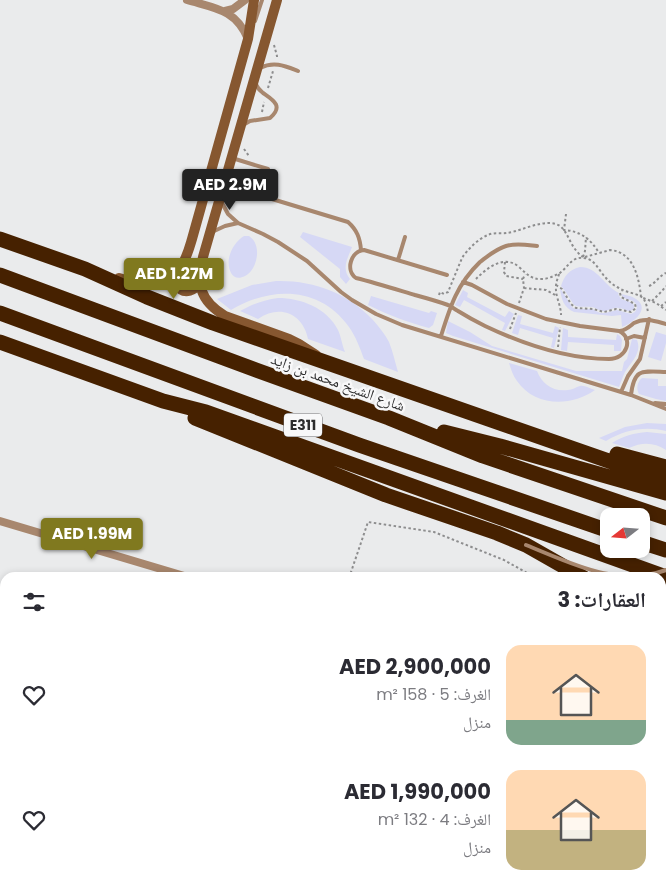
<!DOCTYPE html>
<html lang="ar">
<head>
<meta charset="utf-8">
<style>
  body { margin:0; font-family:Poppins,"Noto Naskh Arabic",sans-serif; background:#f2f2f3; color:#2b2b33; direction:rtl; height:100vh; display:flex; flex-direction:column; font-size:19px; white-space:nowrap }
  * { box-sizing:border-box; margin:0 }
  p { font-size:16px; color:#7c7c81 }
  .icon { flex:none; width:28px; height:28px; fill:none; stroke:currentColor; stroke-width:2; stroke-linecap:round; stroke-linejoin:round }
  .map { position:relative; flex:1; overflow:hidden; direction:ltr }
  .side { position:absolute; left:0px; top:572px; width:666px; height:321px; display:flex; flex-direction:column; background:#fff; border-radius:15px 15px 0 0; box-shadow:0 2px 8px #0003; direction:rtl }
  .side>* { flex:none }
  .needle { width:32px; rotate:253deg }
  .tools { position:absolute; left:600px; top:508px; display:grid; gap:10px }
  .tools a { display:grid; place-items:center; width:50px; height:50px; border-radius:10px; background:#fff; box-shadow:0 2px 8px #0003; font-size:25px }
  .price { position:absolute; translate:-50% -42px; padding:0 11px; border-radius:5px; background:#80791f; color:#fff; font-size:16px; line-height:32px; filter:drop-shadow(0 1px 2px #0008) }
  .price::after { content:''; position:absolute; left:50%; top:30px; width:15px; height:11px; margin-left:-8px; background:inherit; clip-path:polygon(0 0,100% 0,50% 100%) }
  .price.current { background:#222; color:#fff }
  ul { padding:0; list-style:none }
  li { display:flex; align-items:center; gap:15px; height:125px; padding:0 20px }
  li span { display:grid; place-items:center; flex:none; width:140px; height:100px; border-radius:15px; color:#555 }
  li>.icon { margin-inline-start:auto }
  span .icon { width:60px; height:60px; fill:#fffc; stroke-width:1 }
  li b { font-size:21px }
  h2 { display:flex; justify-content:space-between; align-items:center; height:60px; padding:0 20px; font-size:21px }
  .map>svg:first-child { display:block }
</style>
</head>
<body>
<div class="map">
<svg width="666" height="893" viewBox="0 0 666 893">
  <rect width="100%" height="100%" fill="#eaebec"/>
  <!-- green -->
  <path fill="#d6d8f5" d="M303,232l49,15c-4,11 -11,21 -2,32l-4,5 -6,-7v-8l-40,-32z
    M244,236h5c14,9 8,34 -4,40 -13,7 -18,-8 -16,-18 2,-9 7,-17 15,-22z
    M580,267c18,0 24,19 39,26l-1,1 3,5 12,4 1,3v3c-8,5 -8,-1 -16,-1 -5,-1 -11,4 -16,3 -4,-1 -7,-4 -11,-4 -6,-1 -11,1 -17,-2l-9,-14 -4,-5c3,-10 9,-17 19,-19z
    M276,281c37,-1 72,12 97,39 6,7 12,14 16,22 4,10 6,20 9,30l-34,-13c-4,-11 -8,-22 -15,-32 -29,-41 -78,-41 -118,-17l-14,-11 35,-14z
    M560,288l11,17 2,3 7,1h12l8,4h5l12,-3 14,4 4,-2 2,-4 -1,-4 -3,-3 -9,-3 -3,-4c4,1 11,2 15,5 15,10 -3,24 -14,28l-1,-12 -9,1 -38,-4c-10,-4 -13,-13 -14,-24z
    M463,290l5,3 -1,4 38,20 4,-6 5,3 -9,17 -3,-1 3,-7 -41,-23 -4,7 -5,-2z
    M371,296l58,17 2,-2 6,2 -4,12 -4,3c-22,-6 -41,-13 -61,-23z
    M278,298c23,0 49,10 60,32 3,6 4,15 7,22l-37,-13c-5,-26 -29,-35 -50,-20l-18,-8c12,-7 24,-11 38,-13z
    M518,315l4,1 -2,8 33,9 2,-7 4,2 -5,20 -3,-1 2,-9 -33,-10 -2,7 -6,-2z
    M448,321l22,11 22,14 84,25h46l2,-9 3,-3 5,-20 5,1c5,13 -5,21 -12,32 -2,4 -4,10 -6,15l-166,-51 -7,-3z
    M563,328l5,2v7l48,3 1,-6 3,2 2,4 -1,11h-7v-6l-46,-3 -1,9 -6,-1z
    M656,332l10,3v8l-5,18 -13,-4z
    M509,363l28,8c5,13 16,21 31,19 4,0 8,-3 12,-4 4,-1 11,3 15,4 -24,17 -60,17 -78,-9 -4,-5 -6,-12 -8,-18z
    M642,378l16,1v7h8v15l-10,-2 -17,-5c-3,-5 -2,-12 3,-16z
    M647,423l19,1v7c-22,-5 -41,-1 -60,10l-7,-3 26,-11z
    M647,432l19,2v16c-12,-8 -24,-8 -37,-2l-17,-5c11,-7 22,-10 35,-11z"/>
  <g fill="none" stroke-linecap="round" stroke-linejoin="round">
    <!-- path -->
    <path stroke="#8d8d8e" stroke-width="2" stroke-dasharray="2.5 2.5" stroke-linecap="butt" d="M274,45l3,11v3
      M268,88l5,-17
      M262,112l2,-10
      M244,149l5,7v1
      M237,173l9,-4
      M566,214l-2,16c16,1 27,9 35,23
      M583,257l2,-6 1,-14
      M585,257l25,-7c24,2 29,28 31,47l15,6 10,7
      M505,262l-1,10 2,4 17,3
      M559,274c-1,4 -3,8 -3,12 -1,10 5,19 5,29
      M476,279c11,-11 28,-25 43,-12 7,6 12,13 23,12 6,0 12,-3 18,-6 8,-6 12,-17 24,-15 11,1 15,13 22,20 5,6 12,10 19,13 6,2 13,3 18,7 3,4 4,9 5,14
      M556,285l6,4 9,15 5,4 17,1 11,3 12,-3 15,3 5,-4 -1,-4 -14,-7 -1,-4 2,-2
      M649,286c7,-3 10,-10 17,-13
      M524,288l22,2 11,6
      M439,295l1,-3 4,2 4,-2 14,-34c5,-8 17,-20 26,-23 6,-3 13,-1 19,-2 15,-2 39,-16 53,-7 9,7 10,22 23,31
      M652,301l10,-10 4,-5
      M519,303l5,-15 -1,-9 2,-5
      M661,306l5,-4
      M510,329l6,-16
      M558,347l2,-20
      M349,578l19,-56 66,10 70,28 32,18
      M661,644l5,4"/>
    <!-- lane -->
    <path stroke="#a8876e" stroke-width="4" d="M255,21l7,-21
      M260,68c14,-7 25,-2 38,3
      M243,125l7,-4 20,-3c14,-12 3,-18 -7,-25 -4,-3 -6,-6 -8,-10
      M232,158l36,11
      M272,199l76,23c9,8 12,16 13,28
      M222,203l6,11 10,9 25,11 15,8 29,19 34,31 11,8 24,14 26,11 229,70 35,14
      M212,232l13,-6 13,-3
      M398,260l7,-23
      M447,275l-83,-25c-13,1 -19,20 -8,28 20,5 39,11 59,17 11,3 22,6 33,10 3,1 6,4 10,6 8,5 17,10 27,15 38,18 81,33 124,33 18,0 25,-21 10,-28l-39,-5 -34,-7 -39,-15 -35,-19 -9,-3
      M620,331c6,-1 9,-4 14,-8 11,-6 21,-2 32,1
      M441,336c9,-29 16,-52 39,-74 8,-6 16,-13 26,-16 10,-3 21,-1 31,0
      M626,339l8,-3 11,2
      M621,392l7,-16 12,-17 9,-40
      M631,395c3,-27 11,-24 35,-23
      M655,403l11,1"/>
    <!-- street -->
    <path stroke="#a8876e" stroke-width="8" d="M187,0c27,8 49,9 61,39
      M225,11l8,-2 12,-9
      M0,521l191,57
      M0,633l5,2
      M661,723l5,2
      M0,754l5,-16
      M71,893l1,-4
      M250,893l1,-4
      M362,893l1,-4
      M585,893l2,-4"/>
    <!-- secondary -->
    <path stroke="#865730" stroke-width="10" d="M277,0l-74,257c-6,28 -4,43 22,59l64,23 10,5 17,11
      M179,269c-10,19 8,31 21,14
      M119,278c19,6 45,7 60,-9 7,-8 10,-20 13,-30l56,-200 6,-39"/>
    <!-- highway -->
    <path stroke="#462100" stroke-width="15" d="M0,239l85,30 62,28 66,26 453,158
      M0,275l256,95 133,48 94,38 183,62
      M0,313l359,132 250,86
      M0,342l163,59 43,11 460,165
      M195,418l191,77 111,38 29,12 58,33
      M444,432l56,14 166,47
      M617,454l49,13
      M641,542l25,8
      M661,621l5,3"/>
    <!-- lane-bridge -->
    <path stroke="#a8876e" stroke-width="4" d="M526,545c45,18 91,43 140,25"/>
  </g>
  <g text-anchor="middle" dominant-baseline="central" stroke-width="5" stroke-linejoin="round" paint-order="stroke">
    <!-- shield labels -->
    <rect fill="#f8f8f9" stroke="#69696a" stroke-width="1" x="284" y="413.5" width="38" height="23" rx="4"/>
    <g font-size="14" font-weight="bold" fill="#2c2c2d">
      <text x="303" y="425">E311</text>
    </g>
    <!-- street labels -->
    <g font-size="15" fill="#2c2c2d" stroke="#f8f8f9">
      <text transform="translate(338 382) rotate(20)">شارع الشيخ محمد بن زايد</text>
    </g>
  </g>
</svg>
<div class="tools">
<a><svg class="needle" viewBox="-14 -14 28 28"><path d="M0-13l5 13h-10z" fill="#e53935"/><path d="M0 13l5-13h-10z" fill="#7c7c81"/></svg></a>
</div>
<b class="price current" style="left:230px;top:211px">AED 2.9M</b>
<b class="price" style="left:174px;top:300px">AED 1.27M</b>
<b class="price" style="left:92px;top:560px">AED 1.99M</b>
<section class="side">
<h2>العقارات: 3<svg class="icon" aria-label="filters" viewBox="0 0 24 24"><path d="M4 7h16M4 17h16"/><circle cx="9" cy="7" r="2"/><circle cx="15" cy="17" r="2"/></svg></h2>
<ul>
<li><span style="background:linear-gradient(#ffd9b3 75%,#7fa58c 0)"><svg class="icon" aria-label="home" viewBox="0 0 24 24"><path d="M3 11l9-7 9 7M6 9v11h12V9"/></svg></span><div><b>AED 2,900,000</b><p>الغرف: 5 · 158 m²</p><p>منزل</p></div><svg class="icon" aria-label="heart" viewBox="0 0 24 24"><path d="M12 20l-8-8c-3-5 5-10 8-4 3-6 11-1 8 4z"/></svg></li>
<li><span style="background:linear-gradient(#ffd9b3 60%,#c2b280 0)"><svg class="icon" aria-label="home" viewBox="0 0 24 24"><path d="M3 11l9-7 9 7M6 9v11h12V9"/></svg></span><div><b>AED 1,990,000</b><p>الغرف: 4 · 132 m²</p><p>منزل</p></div><svg class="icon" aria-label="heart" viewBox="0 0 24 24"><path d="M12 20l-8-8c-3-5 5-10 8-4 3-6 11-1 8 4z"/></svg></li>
</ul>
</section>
</div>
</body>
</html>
